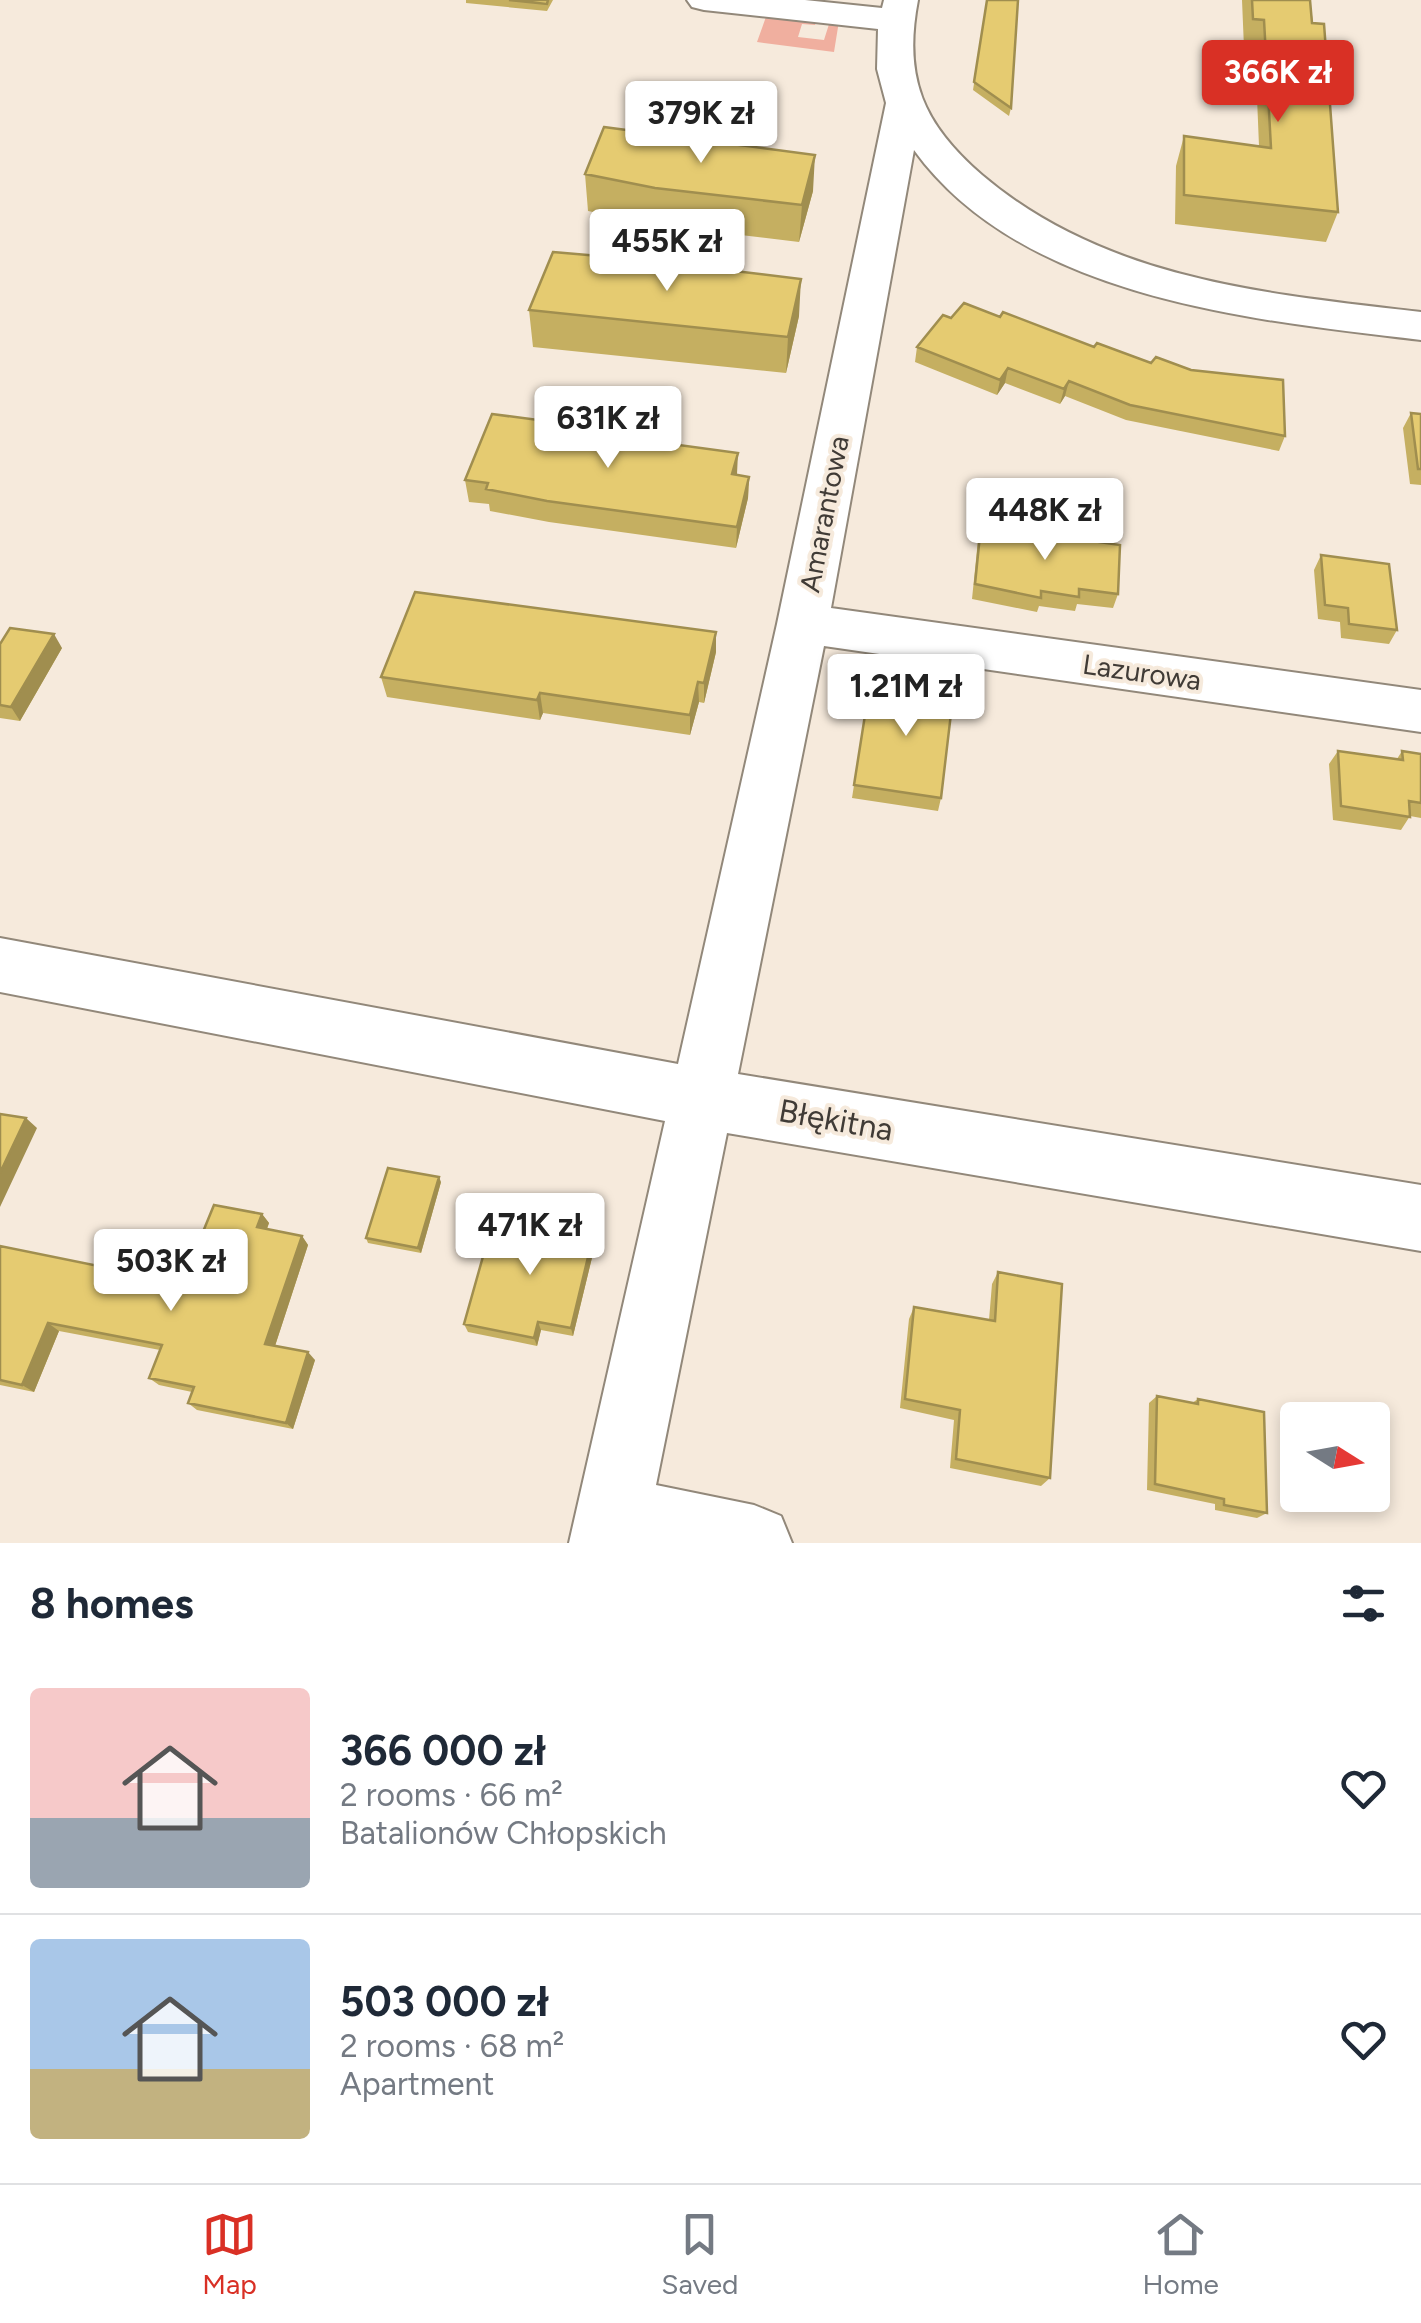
<!DOCTYPE html>
<html lang="en">
<head>
<meta charset="utf-8">
<style>
  body { margin:0; font-family:Figtree,sans-serif; background:#f2f2f3; color:#1f2937; height:100vh; display:flex; flex-direction:column; font-size:38px; white-space:nowrap }
  * { box-sizing:border-box; margin:0 }
  p { font-size:32px; color:#747a83 }
  .icon { flex:none; width:55px; height:55px; fill:none; stroke:currentColor; stroke-width:2; stroke-linecap:round; stroke-linejoin:round }
  .map { position:relative; height:1543px; overflow:hidden }
  .details { display:flex; flex-direction:column; background:#fff; flex:1 }
  .details>* { flex:none }
  .needle { width:65px; rotate:101deg }
  .fabs { position:absolute; left:1280px; top:1402px; display:grid; gap:20px }
  .fabs a { display:grid; place-items:center; width:110px; height:110px; border-radius:10px; background:#fff; box-shadow:0 5px 15px #0003; font-size:50px }
  .price { position:absolute; translate:-50% -85px; padding:0 22px; border-radius:10px; background:#fff; color:#222; font-size:32px; line-height:65px; filter:drop-shadow(0 2px 5px #0008) }
  .price::after { content:''; position:absolute; left:50%; top:60px; width:30px; height:22px; margin-left:-15px; background:inherit; clip-path:polygon(0 0,100% 0,50% 100%) }
  .price.selected { background:#d93025; color:#fff }
  ul { padding:0; list-style:none }
  li { display:flex; align-items:center; gap:30px; height:250px; padding:0 30px }
  li+li { border-top:2px solid #e0e1e3 }
  li span { display:grid; place-items:center; flex:none; width:280px; height:200px; border-radius:10px; color:#555 }
  li>.icon { margin-inline-start:auto }
  span .icon { width:120px; height:120px; fill:#fffc; stroke-width:1 }
  li b { font-size:42px }
  h2 { display:flex; justify-content:space-between; align-items:center; height:120px; padding:0 30px; font-size:42px }
  .menu { display:flex; justify-content:space-around; align-items:center; height:140px; border-top:2px solid #e0e1e3; background:#fff; font-size:28px; color:#747a83 }
  .menu a { display:grid; justify-items:center; gap:5px }
  .menu .selected { color:#d93025 }
  .map>svg:first-child { display:block }
</style>
</head>
<body>
<div class="map">
<svg width="1421" height="1543" viewBox="0 0 1421 1543">
  <rect width="100%" height="100%" fill="#f6eadc"/>
  <!-- green -->
  <path fill="#f0af9f" d="M767,14l50,5 -2,6 -13,-1 -4,13 26,3 6,-19h9l-5,31 -77,-10z"/>
  <g fill="none" stroke-linecap="round" stroke-linejoin="round">
    <!-- minor casing -->
    <g stroke="#92887a" stroke-width="4">
      <path id="minor" d="M687,0h118l77,8 2,-8h34c-15,78 5,124 64,175 123,105 285,119 439,137v28c-168,-20 -399,-41 -507,-190l-83,458 590,82v42l-597,-86 -86,428 683,111v66l-694,-118 -71,352 98,20 27,11 11,27h-223l96,-422 -665,-129v-54l678,126 99,-440 109,-521 -9,-34 1,-40 -174,-19 -12,-3z"/>
    </g>
    <!-- minor -->
    <use href="#minor" fill="#fff" fill-rule="evenodd"/>
  </g>
  <!-- wall -->
  <path fill="#c5af61" d="M466,0h87l-6,11 -81,-8z
    M987,0l24,108 -2,8 -36,-26z
    M1242,0h68l28,212 -12,30 -151,-18 1,-58 8,-30 75,10 -4,-97 -11,-1z
    M585,174l228,17 -14,51 -143,-17 -68,-14z
    M529,310l270,6 -13,57 -253,-26z
    M1000,317l285,119 -6,15 -153,-31 -61,-24 -5,8 -55,-21 -8,12 -82,-33 2,-15 34,-29z
    M1411,413l10,1v71l-11,-1 -7,-56z
    M629,438l108,37 12,2 -1,21 -12,50 -187,-26 -59,-11 -1,-7 -20,-2 -4,-22z
    M981,525l137,69 -5,14 -36,-4 -2,7 -36,-5 -2,6 -65,-13 6,-59z
    M1321,555l76,75 -8,14 -48,-6 -1,-16 -22,-3 -4,-49z
    M0,644l62,4 -42,73 -20,-3z
    M716,652l-12,51 -5,-1 -9,33 -147,-22 -3,7 -153,-23 -6,-20z
    M868,696l73,102 -3,13 -86,-13z
    M1338,751l59,8 5,-8 19,3v64l-11,-2 -9,14 -68,-10 -4,-56z
    M441,1182l-20,71 -53,-10 -2,-5z
    M262,1214l7,9 -2,6 35,7 6,9 -33,101 40,14 -22,69 -96,-19 -9,-7 4,-11 -33,-7 -10,-7 11,-28 -101,-19 -25,61 -34,-7v-139l182,37z
    M597,1237l-24,99 -32,-6 -4,16 -69,-14 -4,-8z
    M998,1272l52,206 -9,8 -91,-18 4,-48 -54,-12 9,-89 5,-12 75,13 3,-36z
    M1157,1396l35,7 6,-4 69,114 -10,5 -42,-8v-6l-68,-14 2,-87z"/>
  <!-- shaded-wall -->
  <path fill="#a08e4f" d="M815,155l-2,36 -14,51 3,-37z
    M801,279l-2,37 -13,57 2,-36z
    M1008,368l-3,15 -8,12 3,-15z
    M1069,381l-4,15 -5,8 4,-15z
    M738,453l-1,21 -5,22v-22z
    M749,477l-1,21 -12,50 1,-21z
    M716,632v20l-12,51v-20z
    M54,634l8,14 -42,73 -9,-14z
    M698,682l1,20 -9,33v-20z
    M540,693l3,20 -3,7 -3,-20z
    M26,1118l11,10 -37,79v-34z
    M439,1177l2,5 -20,71 -3,-5z
    M262,1214l7,9 -5,13 -7,-9z
    M595,1228l2,9 -24,99 -2,-8z
    M302,1236l6,9 -35,107 -8,-8z
    M538,1322l3,8 -4,16 -3,-8z
    M48,1323l11,8 -25,61 -12,-7z
    M308,1352l7,8 -22,69 -7,-6z"/>
  <!-- building -->
  <path fill="#e5cb71" stroke="#a08e4f" stroke-width="2.5" d="M509,0h39l-1,4z
    M987,0h31l-7,108 -37,-26z
    M1252,0h58l2,23 12,1 14,188 -154,-17v-59l87,12 -7,-128 -11,-1z
    M604,127l211,28 -13,50 -147,-17 -70,-14z
    M553,252l81,7 167,20 -13,58 -259,-27z
    M964,303l36,14 3,-5 91,35 3,-4 54,20 5,-6 35,13 92,10 2,56 -155,-31 -61,-24 -5,8 -56,-21 -8,12 -83,-33 26,-32 8,3z
    M1411,413l10,1v55h-3z
    M492,414l137,18 -2,6 111,15 -6,21 17,3 -12,50 -190,-26 -61,-12 2,-6 -23,-3z
    M981,525l139,20 -2,49 -39,-5v8l-38,-6v7l-66,-14z
    M1321,555l68,9 8,66 -48,-6 -1,-16 -23,-3z
    M415,592l301,40 -12,51 -6,-1 -8,33 -150,-22 -3,7 -156,-23z
    M10,628l44,6 -43,73 -11,-2v-61z
    M892,679l62,9 -13,110 -87,-13 14,-89 21,2z
    M1338,751l65,9 -1,-9 19,3v49l-12,-2 1,16 -69,-11z
    M0,1114l26,4 -26,55z
    M388,1168l51,9 -21,71 -52,-10z
    M214,1205l48,9 -5,13 45,9 -37,108 43,8 -22,71 -98,-20 6,-16 -45,-9 13,-33 -114,-22 -26,62 -22,-5v-134l182,37z
    M493,1221l60,10 2,-10 40,7 -24,100 -33,-6 -4,16 -70,-14z
    M998,1272l64,12 -12,194 -94,-19 4,-49 -55,-11 9,-92 81,14z
    M1157,1396l41,8v-5l66,13 3,101 -43,-8v-6l-69,-15z"/>
  <g text-anchor="middle" dominant-baseline="central" stroke-width="8" stroke-linejoin="round" paint-order="stroke">
    <!-- street labels -->
    <g font-size="28" fill="#403b36" stroke="#f6eadc">
      <text transform="translate(824 514) rotate(-79)">Amarantowa</text>
      <text transform="translate(1142 672) rotate(8)">Lazurowa</text>
    </g>
    <!-- near-street labels -->
    <g font-size="32" fill="#403b36" stroke="#f6eadc">
      <text transform="translate(836 1120) rotate(10)">Błękitna</text>
    </g>
  </g>
</svg>
<div class="fabs">
<a><svg class="needle" viewBox="-14 -14 28 28"><path d="M0-13l5 13h-10z" fill="#e53935"/><path d="M0 13l5-13h-10z" fill="#747a83"/></svg></a>
</div>
<b class="price selected" style="left:1278px;top:125px">366K zł</b>
<b class="price" style="left:701px;top:166px">379K zł</b>
<b class="price" style="left:667px;top:294px">455K zł</b>
<b class="price" style="left:608px;top:471px">631K zł</b>
<b class="price" style="left:1045px;top:563px">448K zł</b>
<b class="price" style="left:906px;top:739px">1.21M zł</b>
<b class="price" style="left:530px;top:1278px">471K zł</b>
<b class="price" style="left:171px;top:1314px">503K zł</b>
</div>
<section class="details">
<h2>8 homes<svg class="icon" aria-label="filters" viewBox="0 0 24 24"><path d="M4 7h16M4 17h16"/><circle cx="9" cy="7" r="2"/><circle cx="15" cy="17" r="2"/></svg></h2>
<ul>
<li><span style="background:linear-gradient(#f6c9c9 65%,#9aa5b1 0)"><svg class="icon" aria-label="home" viewBox="0 0 24 24"><path d="M3 11l9-7 9 7M6 9v11h12V9"/></svg></span><div><b>366 000 zł</b><p>2 rooms · 66 m²</p><p>Batalionów Chłopskich</p></div><svg class="icon" aria-label="heart" viewBox="0 0 24 24"><path d="M12 20l-8-8c-3-5 5-10 8-4 3-6 11-1 8 4z"/></svg></li>
<li><span style="background:linear-gradient(#a9c7e8 65%,#c2b280 0)"><svg class="icon" aria-label="home" viewBox="0 0 24 24"><path d="M3 11l9-7 9 7M6 9v11h12V9"/></svg></span><div><b>503 000 zł</b><p>2 rooms · 68 m²</p><p>Apartment</p></div><svg class="icon" aria-label="heart" viewBox="0 0 24 24"><path d="M12 20l-8-8c-3-5 5-10 8-4 3-6 11-1 8 4z"/></svg></li>
</ul>
</section>
<nav class="menu">
<a class="selected"><svg class="icon" aria-label="map" viewBox="0 0 24 24"><path d="M3 6l6-2 6 2 6-2v14l-6 2-6-2-6 2zM9 4v14M15 6v14"/></svg>Map</a>
<a><svg class="icon" aria-label="saved" viewBox="0 0 24 24"><path d="M7 4h10v16l-5-4-5 4z"/></svg>Saved</a>
<a><svg class="icon" aria-label="home" viewBox="0 0 24 24"><path d="M3 11l9-7 9 7M6 9v11h12V9"/></svg>Home</a>
</nav>
</body>
</html>
